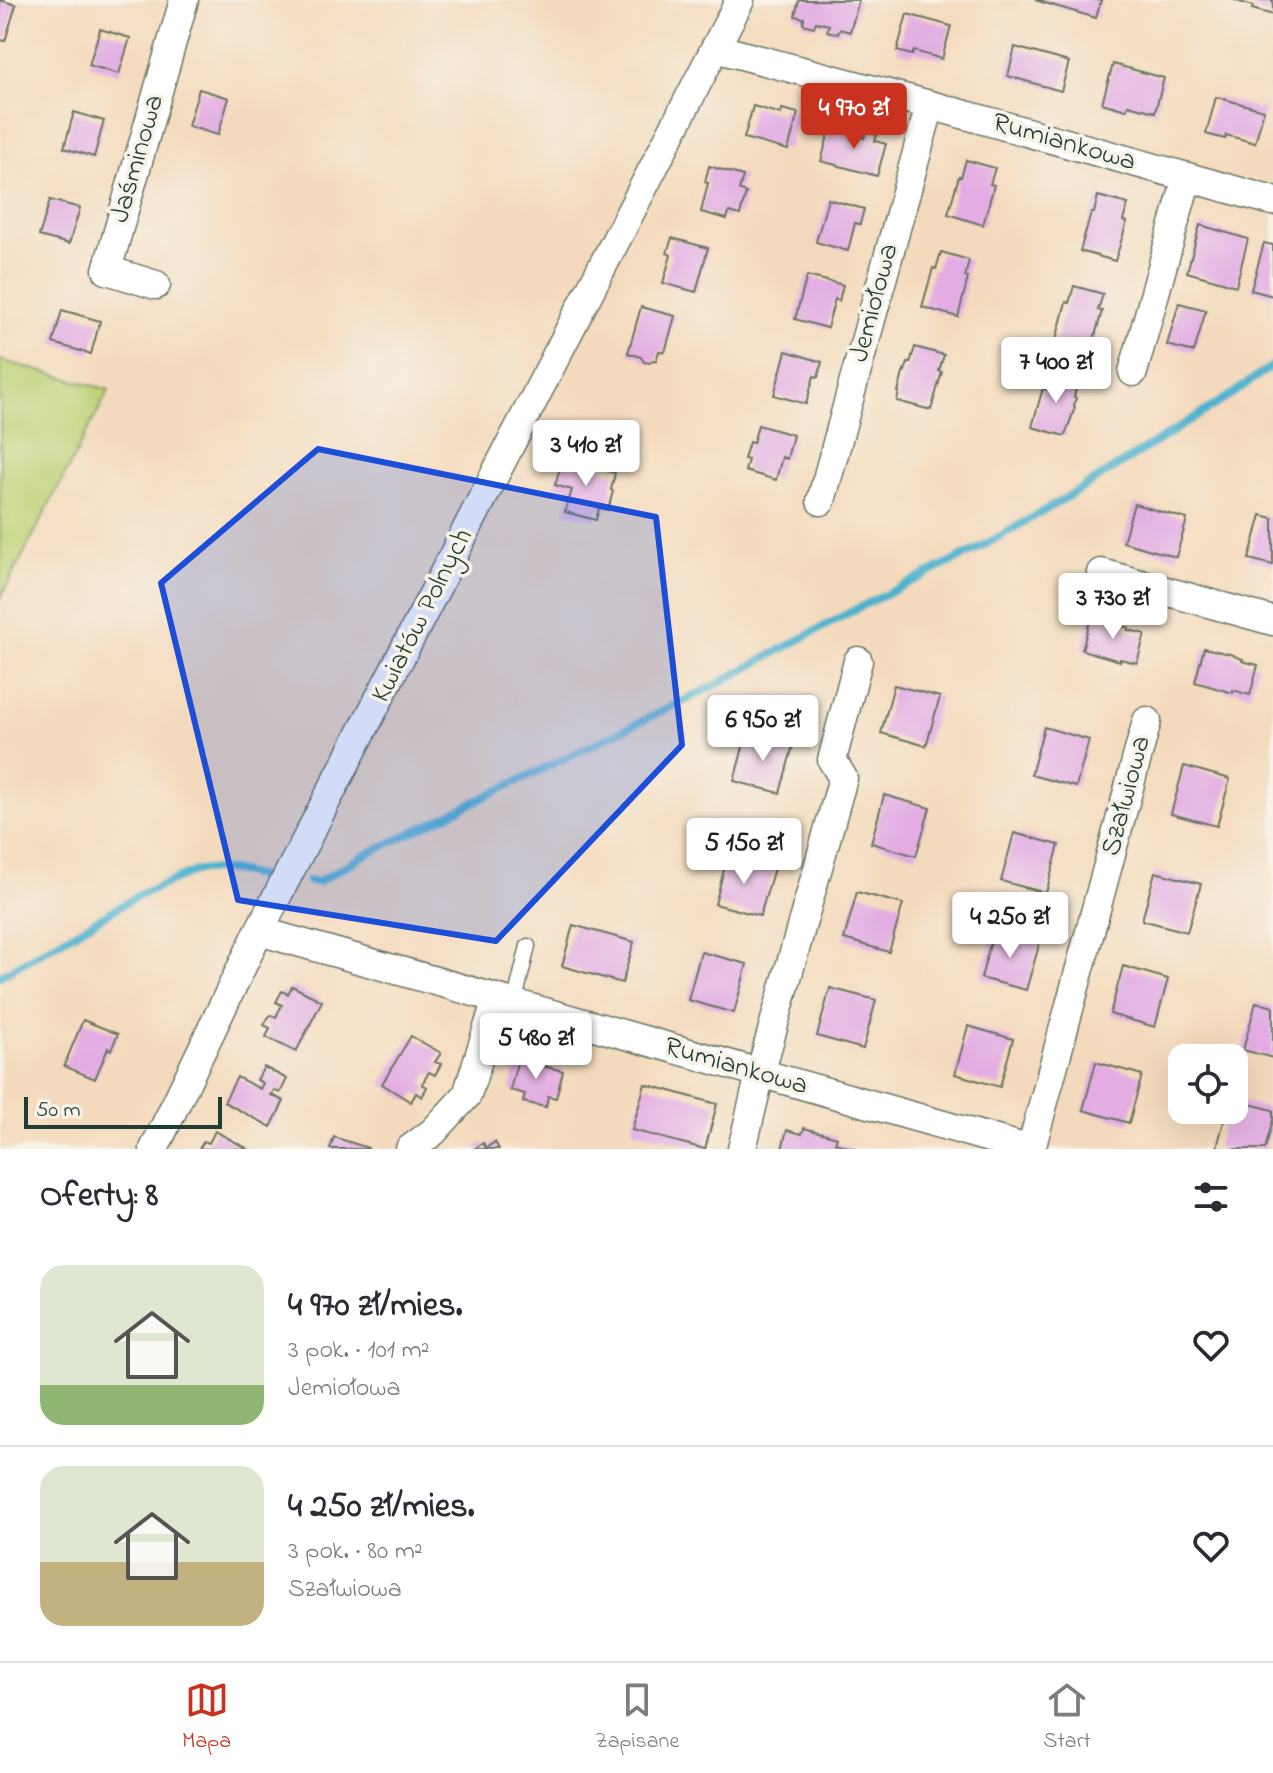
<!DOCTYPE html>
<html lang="pl">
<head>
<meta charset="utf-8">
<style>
  body { margin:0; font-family:"Indie Flower",sans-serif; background:#f7f7f7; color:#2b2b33; height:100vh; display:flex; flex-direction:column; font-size:30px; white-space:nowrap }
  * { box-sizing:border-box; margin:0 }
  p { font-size:26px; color:#7c7c81 }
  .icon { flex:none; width:44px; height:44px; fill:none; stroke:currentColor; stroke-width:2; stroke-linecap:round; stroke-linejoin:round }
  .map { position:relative; height:1149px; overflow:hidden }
  .side { display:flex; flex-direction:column; background:#fff; flex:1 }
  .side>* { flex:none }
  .controls { position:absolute; left:1168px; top:1044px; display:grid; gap:16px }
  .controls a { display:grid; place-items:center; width:80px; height:80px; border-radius:16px; background:#fff; box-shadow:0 8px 32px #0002; font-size:40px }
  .scale { position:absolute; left:24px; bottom:20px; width:198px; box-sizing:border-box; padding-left:8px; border:4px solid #1f3d34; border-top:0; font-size:22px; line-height:28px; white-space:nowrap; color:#1f3d34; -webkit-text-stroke:6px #f7f3e8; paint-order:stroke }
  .price { position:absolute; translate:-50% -68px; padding:0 18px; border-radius:8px; background:#fff; color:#222; font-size:26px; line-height:52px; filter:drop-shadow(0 2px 4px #0008) }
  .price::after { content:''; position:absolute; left:50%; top:48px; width:24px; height:18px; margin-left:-12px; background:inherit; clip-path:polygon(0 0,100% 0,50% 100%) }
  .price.current { background:#c8321e; color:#fff }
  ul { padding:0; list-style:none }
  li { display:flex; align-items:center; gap:24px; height:200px; padding:0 40px }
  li+li { border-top:2px solid #e1e1e2 }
  li span { display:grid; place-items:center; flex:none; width:224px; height:160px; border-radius:24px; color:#555 }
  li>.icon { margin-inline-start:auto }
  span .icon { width:96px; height:96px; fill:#fffc; stroke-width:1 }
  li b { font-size:34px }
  h2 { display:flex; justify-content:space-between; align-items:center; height:96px; padding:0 40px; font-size:34px }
  .tab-bar { display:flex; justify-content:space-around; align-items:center; height:112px; border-top:2px solid #e1e1e2; background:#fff; font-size:22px; color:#7c7c81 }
  .tab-bar a { display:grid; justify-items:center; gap:4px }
  .tab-bar .current { color:#c8321e }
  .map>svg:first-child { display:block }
</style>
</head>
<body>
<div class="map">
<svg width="1273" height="1149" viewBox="0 0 1273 1149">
  <rect width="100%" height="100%" fill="#f7f3e8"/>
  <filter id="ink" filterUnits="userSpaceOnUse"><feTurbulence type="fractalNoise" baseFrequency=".0125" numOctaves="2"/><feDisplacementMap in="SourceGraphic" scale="16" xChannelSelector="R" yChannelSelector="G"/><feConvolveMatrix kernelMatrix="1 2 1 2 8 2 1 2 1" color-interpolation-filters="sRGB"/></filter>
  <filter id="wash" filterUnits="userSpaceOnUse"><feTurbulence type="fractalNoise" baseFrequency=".006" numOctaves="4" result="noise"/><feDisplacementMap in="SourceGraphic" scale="32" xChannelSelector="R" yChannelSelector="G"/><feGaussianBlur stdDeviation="1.8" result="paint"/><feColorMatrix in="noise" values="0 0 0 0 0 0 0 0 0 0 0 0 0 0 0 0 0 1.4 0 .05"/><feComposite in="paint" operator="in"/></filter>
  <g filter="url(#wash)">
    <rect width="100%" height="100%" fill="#f4dabc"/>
    <!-- green -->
    <path fill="#bdd276" stroke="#6e8855" stroke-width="2" d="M0,360l109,30 -109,209z"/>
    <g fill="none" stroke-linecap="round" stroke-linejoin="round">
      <!-- stream -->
      <path stroke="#4eb2cd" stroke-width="8" d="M308,881l10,1 43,-25 351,-170 144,-78 120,-59 105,-61 150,-94 42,-30
        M0,976l141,-82 57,-24h32l37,8"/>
    </g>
    <g id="blocks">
      <!-- building -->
      <path fill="#e3ade3" d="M0,0l16,5 -11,36 -5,-1z
        M799,0h60l-9,32 -10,-3 -2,5 -11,-3 2,-6 -13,-3 -2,5 -11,-3 1,-6 -9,-2z
        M1035,0h66l-5,18z
        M1234,0h39v15l-21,-6 1,-3z
        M907,14l44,12 -9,33 -28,-8 -2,4 -15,-4z
        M100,29l30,9 -11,36 -30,-9z
        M1015,47l54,15 -8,29 -53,-15z
        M1113,64l51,14 -9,34 -27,-7 -2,5 -24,-7z
        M199,89l30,9 -11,37 -30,-9z
        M1216,97l48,13 -9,33 -29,-8 -1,4 -19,-5z
        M753,106l28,8 1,-5 16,4 -10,37 -44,-12z
        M74,112l30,9 -10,36 -30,-9z
        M841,125l12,4 -2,5 13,4 2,-6 11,3 -2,6 11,3 -9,32 -56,-15 9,-32 10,2z
        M966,160l29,8 -5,16 4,1 -11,40 -35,-11 11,-38 2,1z
        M709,166l34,10 -4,14 7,3 -6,22 -11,-3 -2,7 -26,-7 7,-29 -3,-1z
        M1098,196l30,8 -5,17 4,1 -12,39 -35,-10 11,-38h3z
        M828,199l36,10 -4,15 -5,-1 -7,28 -32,-9z
        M50,200l30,8 -11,36 -30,-8z
        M1200,225l48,14 -12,47 -49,-14z
        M672,238l36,10 -12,44 -33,-9 8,-28 -4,-2z
        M1264,243l9,2v51l-22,-6z
        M941,252l28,8 -4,17 3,1 -10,39 -36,-10 11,-39 3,1z
        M807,276l36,9 -4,16 -4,-2 -8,29 -32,-9z
        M1074,286l29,8 -5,16 4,1 -11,39 -35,-10 10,-38 3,1z
        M1179,303l27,7 -12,42 -27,-7z
        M641,307l34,9 -10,36 -6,-1 -3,10 -3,-1 -3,3 -6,-1 -3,-5 -13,-4z
        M62,310l38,11 -9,33 -38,-11z
        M915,347l29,8 -5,16 3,1 -11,38 -34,-9 2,-9h-1l6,-22 1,1 3,-8h2z
        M786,351l36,11 -4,15 -4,-1 -8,28 -32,-9z
        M1049,373l29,8 -4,16 2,1 -2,8 1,1 -10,29 -33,-9 11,-39 2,1z
        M758,425l35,10 -6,24 -5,-2 -6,23 -31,-9 3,-11 -4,-1 5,-17 4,1z
        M563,459l52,14 -4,17 2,1 -5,19 -9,-2 -3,12 -31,-8 7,-22 -17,-5z
        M1134,504l53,15 -11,38 -53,-15z
        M1261,515l12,3v47l-24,-6z
        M1091,617l30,6v2l8,3 -1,2 17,4 -8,29 -17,-4v2l-38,-11z
        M1204,648l30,7v1l9,3 -1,2 16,4 -8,30 -17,-5v3l-38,-11z
        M894,685l46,12 -14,49 -45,-13z
        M1044,727l45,13 -13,47 -45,-12z
        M747,732l46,13 -13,48 -46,-12z
        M1184,766l46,13 -13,47 -46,-12z
        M884,795l46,13 -14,48 -45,-13z
        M1014,833l45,12 -13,48 -45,-12z
        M728,855l46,13 -14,48 -45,-12z
        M1155,872l46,12 -14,48 -45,-12z
        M857,892l46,12 -14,48 -45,-13z
        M573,925l61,17 -12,41 -60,-17z
        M994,930l46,12 -14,48 -45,-12z
        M701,952l46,12 -13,49 -46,-13z
        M1123,966l45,13 -13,48 -45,-13z
        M292,986l30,15 -26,51 -30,-15 4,-9 -6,-3 6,-10 6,2 6,-12 -6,-3 6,-11 6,3z
        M830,988l46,12 -13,49 -46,-13z
        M1256,1002l17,5v51l-30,-8z
        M83,1020l35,14 -7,16 -3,-2 -13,31 -31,-13z
        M968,1026l45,13 -13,48 -45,-13z
        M411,1036l30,17 -6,9 6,2 -6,11 -6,-3 -7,12 5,3 -5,10 -6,-4 -5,9 -29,-18z
        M519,1055l17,5 -1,4 28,7 -7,27 -8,-2 -2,11 -23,-5 2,-8 -15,-4z
        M1096,1062l46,13 -13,48 -46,-13z
        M264,1067l23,12 -7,14 -6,-3 -3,5 13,6 -13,26 -47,-25 13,-25 23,12 3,-6 -6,-3z
        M645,1084l72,20 -12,45 -73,-19z
        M1234,1100l39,10v10l-8,29h-40l-8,-2 10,-37h7z
        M804,1128l33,9 -2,6 20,6h-73l5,-19 15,4z
        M215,1131l33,18h-49l5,-8 5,2z
        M334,1137l34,11v1h-38z
        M495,1142l4,7h-25l9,-6 3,5z"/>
    </g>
  </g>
  <g filter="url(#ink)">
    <use href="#blocks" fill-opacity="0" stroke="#6a7464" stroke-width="2"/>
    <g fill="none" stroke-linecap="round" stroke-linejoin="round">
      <!-- service casing -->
      <g stroke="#6a7464" stroke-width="17">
        <path id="service" d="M514,1004l14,-58"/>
      </g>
      <!-- minor casing -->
      <g stroke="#6a7464" stroke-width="31">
        <path id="minor" d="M715,48l215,57 343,96
          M156,285l-49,-15 77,-270
          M1133,372l54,-194
          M821,501l109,-396
          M1101,573l172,48
          M259,931l769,218
          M154,1149l105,-218 481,-931
          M410,1149l23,-17 34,-37 30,-96
          M742,1149l18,-75 83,-296 -11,-18 26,-99
          M1031,1149l116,-428"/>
      </g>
      <!-- service -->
      <use href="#service" stroke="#fff" stroke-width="14"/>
      <!-- minor -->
      <use href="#minor" stroke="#fff" stroke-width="28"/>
    </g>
  </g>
  <!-- marked area -->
  <path fill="#1d4ed8" fill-opacity="0.2" stroke="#1d4ed8" stroke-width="6" stroke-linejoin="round" d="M318,449l338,68 26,228 -186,196 -258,-41 -77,-317z"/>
  <g text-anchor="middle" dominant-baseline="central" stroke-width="7" stroke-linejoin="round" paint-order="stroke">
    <!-- street labels -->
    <g font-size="28" fill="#1f3d34" stroke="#f7f3e8">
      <text transform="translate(1064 143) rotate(16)">Rumiankowa</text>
      <text transform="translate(138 159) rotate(-74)">Jaśminowa</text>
      <text transform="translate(875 303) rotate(-75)">Jemiołowa</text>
      <text transform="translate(423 616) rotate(-63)">Kwiatów Polnych</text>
      <text transform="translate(1127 796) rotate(-75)">Szałwiowa</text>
      <text transform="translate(736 1067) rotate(16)">Rumiankowa</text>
    </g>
  </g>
</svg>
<div class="controls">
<a><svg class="icon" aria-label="locate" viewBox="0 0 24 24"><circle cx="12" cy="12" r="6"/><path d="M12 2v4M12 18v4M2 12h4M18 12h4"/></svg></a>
</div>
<div class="scale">50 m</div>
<b class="price current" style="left:854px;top:151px">4 970 zł</b>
<b class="price" style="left:1056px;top:405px">7 400 zł</b>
<b class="price" style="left:586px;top:488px">3 410 zł</b>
<b class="price" style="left:1113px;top:641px">3 730 zł</b>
<b class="price" style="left:763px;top:763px">6 950 zł</b>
<b class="price" style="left:744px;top:886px">5 150 zł</b>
<b class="price" style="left:1010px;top:960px">4 250 zł</b>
<b class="price" style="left:536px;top:1081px">5 480 zł</b>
</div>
<section class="side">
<h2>Oferty: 8<svg class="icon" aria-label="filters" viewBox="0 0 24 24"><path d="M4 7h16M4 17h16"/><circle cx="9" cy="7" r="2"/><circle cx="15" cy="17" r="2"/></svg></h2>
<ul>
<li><span style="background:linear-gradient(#dfe7d0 75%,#8fb573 0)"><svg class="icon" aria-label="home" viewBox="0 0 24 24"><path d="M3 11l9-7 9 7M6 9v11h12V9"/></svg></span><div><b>4 970 zł/mies.</b><p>3 pok. · 101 m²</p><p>Jemiołowa</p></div><svg class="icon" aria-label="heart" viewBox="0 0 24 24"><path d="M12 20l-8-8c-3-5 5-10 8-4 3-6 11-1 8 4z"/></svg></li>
<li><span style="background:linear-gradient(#dfe7d0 60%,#c2b280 0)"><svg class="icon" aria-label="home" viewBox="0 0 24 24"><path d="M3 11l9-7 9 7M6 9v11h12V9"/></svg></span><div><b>4 250 zł/mies.</b><p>3 pok. · 80 m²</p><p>Szałwiowa</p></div><svg class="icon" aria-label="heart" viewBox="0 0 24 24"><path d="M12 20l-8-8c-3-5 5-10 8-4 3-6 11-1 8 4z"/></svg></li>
</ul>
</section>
<nav class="tab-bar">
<a class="current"><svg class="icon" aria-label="map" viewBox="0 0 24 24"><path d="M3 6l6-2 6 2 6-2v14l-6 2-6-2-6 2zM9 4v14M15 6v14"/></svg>Mapa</a>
<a><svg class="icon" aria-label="saved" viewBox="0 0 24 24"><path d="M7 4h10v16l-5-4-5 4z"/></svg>Zapisane</a>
<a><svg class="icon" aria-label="home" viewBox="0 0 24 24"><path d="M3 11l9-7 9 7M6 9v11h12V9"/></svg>Start</a>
</nav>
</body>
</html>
